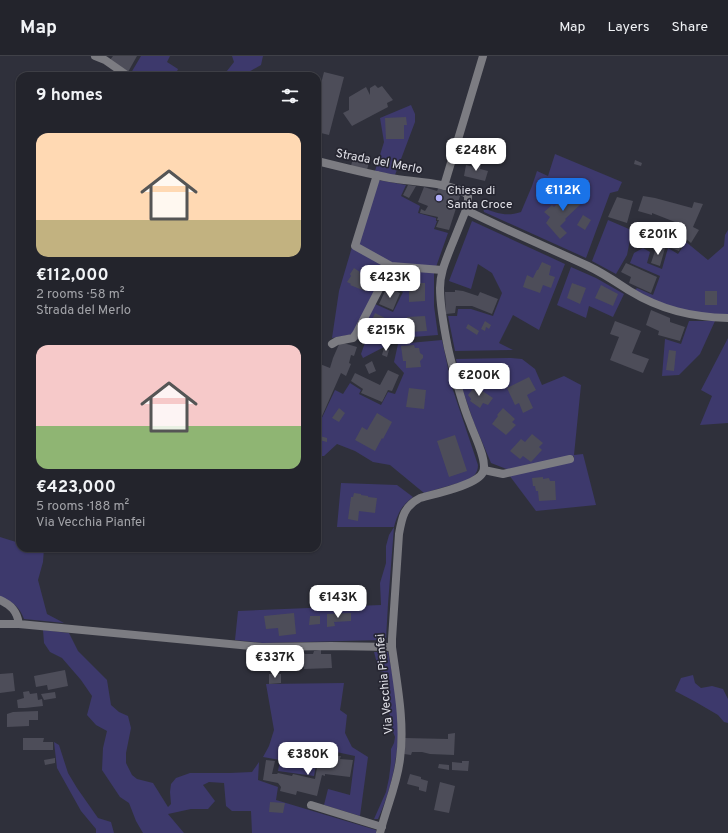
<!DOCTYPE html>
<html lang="en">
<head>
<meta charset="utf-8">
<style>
  body { margin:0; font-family:Overpass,sans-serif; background:#2b2c34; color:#f1f3f6; height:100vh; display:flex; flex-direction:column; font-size:15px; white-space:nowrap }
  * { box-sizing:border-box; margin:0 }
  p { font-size:13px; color:#a3a4a9 }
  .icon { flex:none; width:22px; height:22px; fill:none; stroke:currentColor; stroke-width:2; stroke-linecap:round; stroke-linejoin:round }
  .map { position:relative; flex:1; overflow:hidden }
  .sheet { position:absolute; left:16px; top:16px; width:305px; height:480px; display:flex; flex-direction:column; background:#23242c; border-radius:12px; box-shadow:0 1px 3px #0004,0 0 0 1px #404148 }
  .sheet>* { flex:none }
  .price { position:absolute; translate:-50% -34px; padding:0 9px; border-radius:8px; background:#fff; color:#222; font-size:13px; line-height:26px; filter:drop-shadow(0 1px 2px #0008) }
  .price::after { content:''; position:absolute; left:50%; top:24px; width:12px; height:9px; margin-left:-6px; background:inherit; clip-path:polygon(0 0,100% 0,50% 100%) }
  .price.current { background:#1a73e8; color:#fff }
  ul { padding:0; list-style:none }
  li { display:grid; align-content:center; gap:8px; height:212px; padding:0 20px }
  li span { display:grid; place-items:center; height:124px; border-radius:12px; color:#555 }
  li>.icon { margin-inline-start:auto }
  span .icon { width:72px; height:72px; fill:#fffc; stroke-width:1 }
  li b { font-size:17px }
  h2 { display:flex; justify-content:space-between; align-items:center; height:48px; padding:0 20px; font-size:17px }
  header { display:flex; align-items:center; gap:24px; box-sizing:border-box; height:56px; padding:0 20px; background:#23242c; border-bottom:1px solid #404148 }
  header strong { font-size:19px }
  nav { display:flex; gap:22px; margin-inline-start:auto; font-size:14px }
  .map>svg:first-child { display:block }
</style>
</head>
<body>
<header>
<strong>Map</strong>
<nav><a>Map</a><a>Layers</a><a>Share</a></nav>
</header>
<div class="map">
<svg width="728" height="777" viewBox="0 0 728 777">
  <rect width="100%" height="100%" fill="#2f303b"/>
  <!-- green -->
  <path fill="#3d396c" d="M141,0h29l-3,6 11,7 -3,7h-40l-4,-3z
    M232,0h31l-2,9 -14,8 -4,3h-20l11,-14z
    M411,49l4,9v8l-20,53 -20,-4 9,-29 -4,-24z
    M555,98l67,28 -4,9 -8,2 -24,65 -102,-46 -1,-4c14,5 23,9 38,4l11,-26 5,-15 11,5z
    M378,124l28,5 -5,11 19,10 -2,7 18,5v3h1l-3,8 14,4 -12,34 -44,-4 -34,-18z
    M608,164l21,9 2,6 -4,20 -11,19 -24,-13z
    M472,165l93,43 -26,66 -26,-15 -14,28 14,7 -58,1 -7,-35h9l1,-7h13l22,7 9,-23 -10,-20 -14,-9 -7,25 -22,-8z
    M728,174v85l-21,-1 -31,-6 -22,-8 -19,-10 2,-2 16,7 7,-19 -30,-13 4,-10 9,-5 7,4 -3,11 15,6 6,-21 10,6 8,-12 22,18 16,-14 1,-11z
    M352,191l36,20 -35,66 -4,2 -17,3 7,-47z
    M571,211l25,11 28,16 -11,23 -24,-11 -3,12 -29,-13z
    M398,214l36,2v34l4,29 -51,4 -3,8 -21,11 -2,-4 7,-20 -7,-4 14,-26 18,8 10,-20 -13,-6z
    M689,265h26l-15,33 -21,21 -17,1 3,-37 16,5z
    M728,282v85l-28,2 12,-29 -11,-6z
    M442,284l10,47 26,78c0,9 -5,12 -13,16l-41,12 -34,-28 -17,-3 -18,-11 -18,-7 -13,12h-7v-32h2l16,-34 8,4 7,-11 11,7 -2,4 22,11 7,-13 7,2 9,-21 -10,-11 4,-18z
    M511,302l11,1 13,10 7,16 22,-9 17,9 -7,70 9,-1 13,51 -60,6 -27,-36 64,-14 1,-5 -65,14 -18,-7 -17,-40 -14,-41 -4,-23z
    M341,427l56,2 16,12c-12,9 -15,16 -19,30l-6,77 -2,35 -3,1 -120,3 -28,-3 3,-29 143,-6 -1,-22 6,-20v-17l3,-11 5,-8h-57z
    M20,474v18h24l-1,14 -5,18 9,34 17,9 -40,-4c-5,-13 -11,-17 -24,-22v-60l16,5z
    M43,574l26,3 9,18 29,29 4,25 8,7 9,4 3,12 -5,25v10l6,12 5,4 16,4 15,24 3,-3 -1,-12 1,-8 5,-6 14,-5h40l22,-1 7,-10 -1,18 20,7 -2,13 100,30v3h-124l-1,-22h-19l-6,-5 -2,-23 -15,-1 -6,3 12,16 -7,8h-17l-23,5 16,19h-41l-7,-12 -7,-18 -9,-6 -18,-27 1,-22 4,-17 -11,-6 -9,-10 5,-19 -11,-16 -19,-22 -12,-6 -6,-9z
    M374,596h14c4,20 8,40 10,60 2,37 -5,74 -20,107h-4l12,-27 3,-14 2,-16v-13l3,-6 1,-6 -3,-8 1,-9 -5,-8 1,-14 -4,-6 4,-11 -5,-9 -5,-1z
    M693,619l2,8 6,5 11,-2 11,3 5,10v24l-4,-1 -6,-7 -24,-14 -19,-10 6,-13z
    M344,627l-3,21 -1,6 7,5 -2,18 7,14 16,10 -8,59 -36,-11 4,-16 22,6 5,-39 -28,-6 -4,10 -6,-1 -3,17 -36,-5 2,-11 -17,-3 6,-11 5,-16 -8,-46z
    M54,686l5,3 9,28 9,15 21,30 13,4 3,11h-18v-4l-15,-18 -24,-43z"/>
  <!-- building -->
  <path fill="#4d4d59" d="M113,0h24l-9,16 -18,-12z
    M324,16l20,5 -15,58 -12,-3v-33z
    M375,29l3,3 4,-2 11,14 -6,3 1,4 -36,19 -9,-13 6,-3v-13l17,-10 4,8v-7z
    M406,61l1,8h-3v14h-18l-1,-21z
    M354,98l16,4 -3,12 -16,-4z
    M635,104l7,3 -1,3 -7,-2z
    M476,105l3,1 -1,2h3l-1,5 8,2 -3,10 -21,-5 2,-11 8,2z
    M408,129l8,1 -7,12 -6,-3z
    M424,131l13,4 2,-4 22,6 -12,37 -13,-3 3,-7h-2l1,-3 -18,-4 1,-4 4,2 3,-5 -10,-4z
    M573,132l13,11 -21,20 1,1 -6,6 7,7 -7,6 -14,-16 4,-6 -6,-5 8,-7 2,2z
    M643,140l12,2 37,10 2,-6 9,2 -10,23 6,3 -8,13 -6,-5 -6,13 -13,-5 9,-24 -23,-9v2l-14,-4z
    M617,141l16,4 -6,22 -19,-6z
    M583,159l8,5 -6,10 -8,-5z
    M637,174l17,2 -2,11 -17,-3z
    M657,189l8,3 -5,18 -9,-3z
    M542,206l9,4 -2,9 6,2 -4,11 -8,-3 -3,8 -17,-6 4,-12 6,3 4,-8h1z
    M626,207l31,14 -6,16 -22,-10 2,-6 -10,-5z
    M354,212l6,4 -1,1 6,3 1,-1 7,4 -4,7h-1l-3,5 -15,-6 1,-1 -4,-2 4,-6 -1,-2z
    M409,227h16v18l-16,1z
    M572,227l14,5 -6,16 -13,-6z
    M601,229l17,9 -5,12 -18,-8z
    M387,231l13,6 -7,17 -14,-6z
    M455,234l8,1 15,5 2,-4 18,7 -6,15 -20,-8h-16l-1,7 -9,1 -1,-22h10z
    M705,235h12v14h-12z
    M651,254l19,8v4l15,5 -5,14 -22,-6 1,-4 -13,-6z
    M375,257l16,8 -6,14 -16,-8z
    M425,260l2,15 -19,1 -1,-15z
    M485,265l6,4 -2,4 -3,-2 -1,4 -4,-2z
    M615,265l26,10 -9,22 17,6 -6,14 -33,-13 9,-23 -9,-3z
    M468,268l11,7 -2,4 -11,-7z
    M340,286l17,5 -3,9 -3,-1 -2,8 2,1 -5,12 -5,-3 -22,50 -2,-1v-52l3,-6 10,4 3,-10z
    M414,289l1,3h4l1,5 3,2v3l-3,3 1,6 -15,1v-7h-3l-2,-15z
    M384,292l5,2 -2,7 -5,-2z
    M669,294l7,1 -2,20 -8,-1z
    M372,305l4,10 -7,3 -4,-9z
    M388,314l11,5 -7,16 -4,-1 -6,12 -21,-9 2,-4 -12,-8 4,-8 25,12z
    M529,321l7,13 -9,5 6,13 -10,5 -4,-10 -4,2 -8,-17z
    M475,330l18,12 -5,7 -5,-2 -3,5 -10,-7 1,-2 -3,-4z
    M409,332l17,2 -2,19 -18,-2z
    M339,352l6,5 -6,9 -7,-4z
    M503,352l12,11 -3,3 4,3 -10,10 -14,-11 6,-8 -1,-1z
    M377,357l15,9 -9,17 -1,-1 -7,13 -20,-11 7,-13 5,3z
    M532,378l11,9 -4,4 3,3 -11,12 -8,-6 -3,3 -10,-8 11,-12 4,3z
    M455,379l12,36 -18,6 -12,-36z
    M320,380l7,2v4l-8,-2z
    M543,421v2l6,-1 1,3h5l1,19 -17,1 -1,-10h-2l-1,-5h-2l-1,-8z
    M354,437l7,1v1l7,1v1l9,1 -2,15 -16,-2 -1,10 -10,-2 3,-22h2z
    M294,557l2,21 -17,2 -1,-8 -12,1 -2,-13z
    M351,557v8l-17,1 1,4 -8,1v-13z
    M310,560h10v8l-11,1z
    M321,594v4h10l1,14 -28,1v-2h-14v-4h-19v-9h42l1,-3z
    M65,614l3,16 -20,4 -1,-5 -11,2 -2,-11z
    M13,617l2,18 -15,2v-19z
    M269,618h12v9l-12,1z
    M29,635l1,3 7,-1 1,7 4,-1 1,7 -18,2h-7l-1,-8 7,-2 -1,-6z
    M55,636l1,6 -12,2 -3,-6z
    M38,655v9h-9v6l-22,1v-13l6,-2z
    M455,677l-1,22 -24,-1 -8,-2h-10l-1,3 -7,-1 1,-16 43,1v-5z
    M23,682h21l-1,4h10v8h-30z
    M327,700l9,2v-2h5l-1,3 13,1 -3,17 -25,-3v2l-3,-1 -5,21 -20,-5 -1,4 -16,-4 1,-4 -3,-4 -15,-3 3,-20 9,1 -3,13h5l1,-1 14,3 1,-2 22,5 3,-17 7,1z
    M55,702v5l-10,2 -1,-5z
    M462,705h7l-1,10 -16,-1v-8l10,1z
    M439,708l10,1v5l-11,-2z
    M410,718l11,3v2l7,2 -2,11 -7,-2v-3l-12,-3z
    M440,726l15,4 -6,27 -15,-3z
    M270,746l15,1 -2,10 -14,-1z"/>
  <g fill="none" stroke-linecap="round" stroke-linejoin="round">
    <!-- minor -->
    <path stroke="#7c7c82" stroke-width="8" d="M377,119l-22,71 36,20
      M332,288l5,-3 16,-3 3,-4 35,-68 51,4
      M484,414l19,4 67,-15
      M0,544c11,5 17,11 19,24
      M0,568h19l243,23 69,-1 61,1
      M311,749l71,22"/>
    <!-- tertiary -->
    <path stroke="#7c7c82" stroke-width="8" d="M95,0l10,4 23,16
      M317,105c24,6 48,12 73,17 21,4 61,4 78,17v5l-2,10c40,20 81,37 122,56 15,7 28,16 42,25 31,19 62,26 98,27
      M444,130l39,-130
      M380,777c6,-25 17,-48 20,-74 5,-37 -3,-75 -8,-112v-8l7,-105c3,-17 5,-28 21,-36 14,-4 58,-13 63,-26 5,-11 -9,-37 -13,-49 -10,-24 -16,-50 -22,-75 -4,-20 -8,-40 -8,-60 0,-15 6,-28 11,-41 5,-12 10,-25 15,-37"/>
  </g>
  <!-- markers -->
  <circle fill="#b0aefa" stroke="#262631" stroke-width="1.5" cx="439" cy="142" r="4"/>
  <g text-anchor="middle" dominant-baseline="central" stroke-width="3.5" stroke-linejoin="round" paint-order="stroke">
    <!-- street labels -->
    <g font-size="12" fill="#e2e2e9" stroke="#262631">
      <text transform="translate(379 106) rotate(11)">Strada del Merlo</text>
      <text transform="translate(385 628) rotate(-95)">Via Vecchia Pianfei</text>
    </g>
    <!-- poi labels -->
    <g font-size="12" fill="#e2e2e9" stroke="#262631" text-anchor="start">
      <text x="447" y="135">Chiesa di<tspan x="447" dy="14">Santa Croce</tspan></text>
    </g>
  </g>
</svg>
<b class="price" style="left:476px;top:116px">€248K</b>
<b class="price current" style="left:563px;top:156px">€112K</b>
<b class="price" style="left:658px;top:200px">€201K</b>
<b class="price" style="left:390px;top:243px">€423K</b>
<b class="price" style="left:386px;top:296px">€215K</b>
<b class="price" style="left:479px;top:341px">€200K</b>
<b class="price" style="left:338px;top:563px">€143K</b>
<b class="price" style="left:275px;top:623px">€337K</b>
<b class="price" style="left:308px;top:720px">€380K</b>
<section class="sheet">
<h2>9 homes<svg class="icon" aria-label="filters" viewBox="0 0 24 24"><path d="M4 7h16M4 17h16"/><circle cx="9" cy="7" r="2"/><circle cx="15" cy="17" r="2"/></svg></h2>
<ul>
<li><span style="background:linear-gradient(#ffd9b3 70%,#c2b280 0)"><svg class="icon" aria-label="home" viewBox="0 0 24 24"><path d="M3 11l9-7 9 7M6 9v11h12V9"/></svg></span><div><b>€112,000</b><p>2 rooms · 58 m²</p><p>Strada del Merlo</p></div></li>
<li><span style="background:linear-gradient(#f6c9c9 65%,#8fb573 0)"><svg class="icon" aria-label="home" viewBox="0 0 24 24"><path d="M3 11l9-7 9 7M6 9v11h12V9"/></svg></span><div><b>€423,000</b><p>5 rooms · 188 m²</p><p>Via Vecchia Pianfei</p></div></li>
</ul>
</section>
</div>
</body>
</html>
